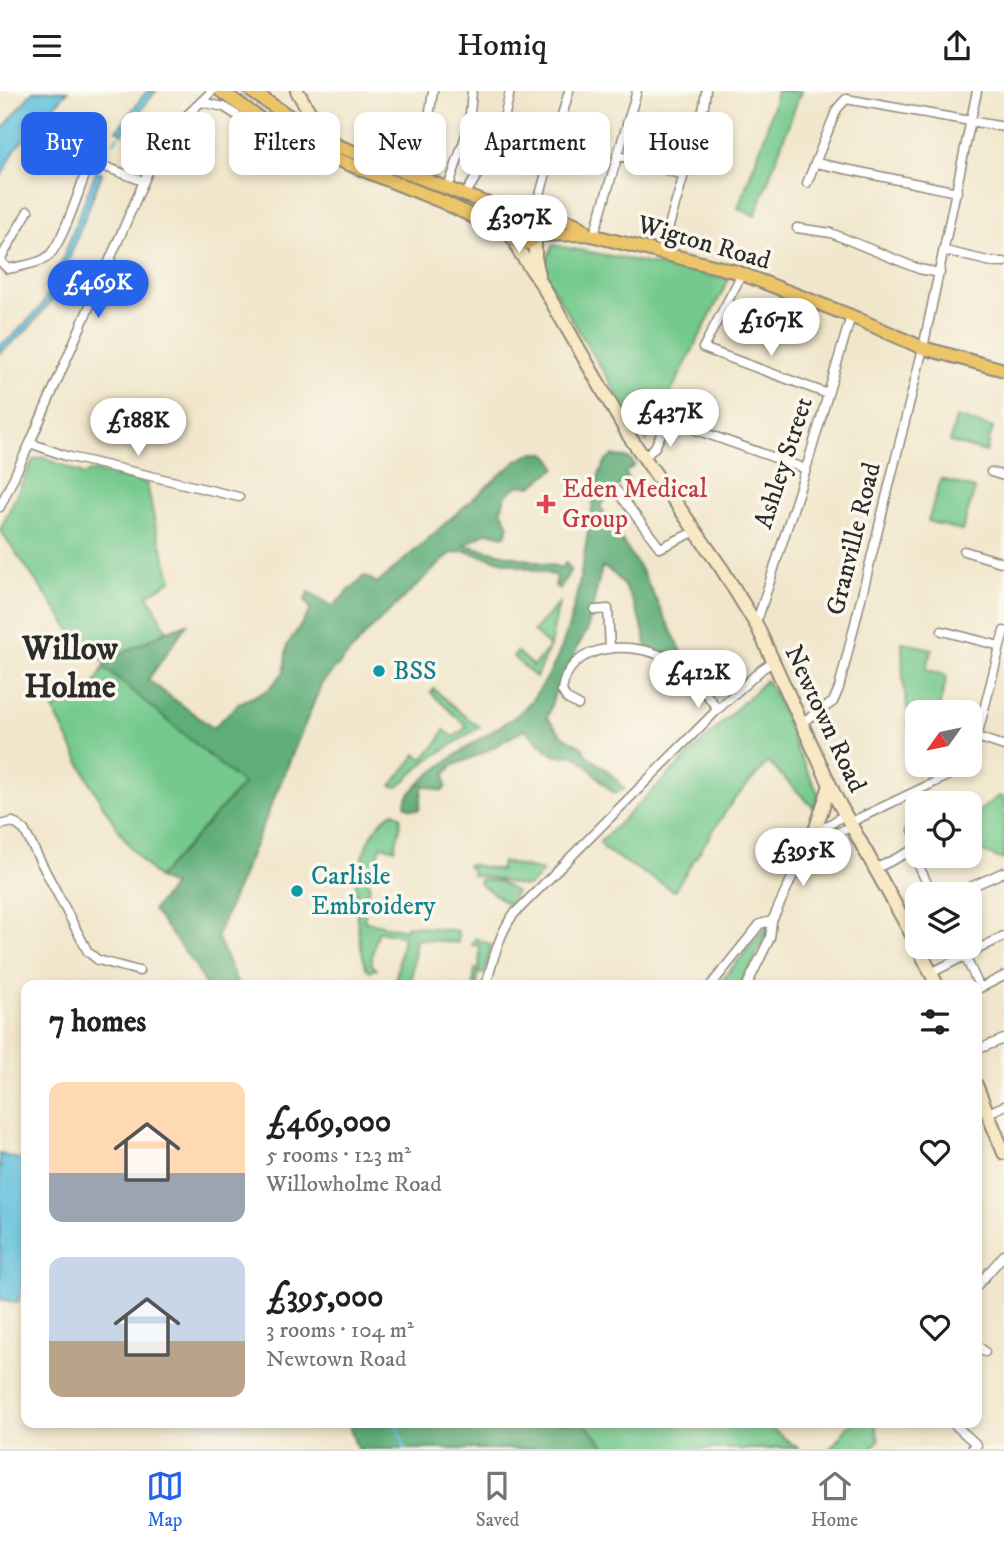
<!DOCTYPE html>
<html lang="en">
<head>
<meta charset="utf-8">
<style>
  body { margin:0; font-family:"IM FELL DW Pica",serif; background:#f6f6f6; color:#202124; height:100vh; display:flex; flex-direction:column; font-size:26px; white-space:nowrap }
  * { box-sizing:border-box; margin:0 }
  p { font-size:23px; color:#757577 }
  .icon { flex:none; width:38px; height:38px; fill:none; stroke:currentColor; stroke-width:2; stroke-linecap:round; stroke-linejoin:round }
  .map { position:relative; flex:1; overflow:hidden }
  .panel { position:absolute; left:21px; top:889px; width:961px; height:448px; display:flex; flex-direction:column; background:#fff; border-radius:14px; box-shadow:0 4px 10px #0003 }
  .panel>* { flex:none }
  .top-card { position:absolute; left:21px; top:21px; width:962px; height:63px; display:flex; gap:14px }
  .needle { width:46px; rotate:237deg }
  .controls { position:absolute; left:905px; top:609px; display:grid; gap:14px }
  .controls a { display:grid; place-items:center; width:77px; height:77px; border-radius:14px; background:#fff; box-shadow:0 4px 10px #0003; font-size:35px }
  .price { position:absolute; translate:-50% -60px; padding:0 16px; border-radius:24px; background:#fff; color:#222; font-size:23px; line-height:46px; filter:drop-shadow(0 2px 4px #0008) }
  .price::after { content:''; position:absolute; left:50%; top:42px; width:21px; height:16px; margin-left:-10px; background:inherit; clip-path:polygon(0 0,100% 0,50% 100%) }
  .price.active { background:#2563eb; color:#fff }
  ul { padding:0; list-style:none }
  li { display:flex; align-items:center; gap:21px; height:175px; padding:0 28px }
  li span { display:grid; place-items:center; flex:none; width:196px; height:140px; border-radius:14px; color:#555 }
  li>.icon { margin-inline-start:auto }
  span .icon { width:84px; height:84px; fill:#fffc; stroke-width:1 }
  li b { font-size:30px }
  h2 { display:flex; justify-content:space-between; align-items:center; height:84px; padding:0 28px; font-size:30px }
  .chip { padding:0 24px; border-radius:14px; background:#fff; box-shadow:0 4px 10px #0003; font-size:24px; line-height:63px }
  .chip.active { background:#2563eb; color:#fff }
  header { display:flex; justify-content:space-between; align-items:center; height:91px; padding:0 28px; background:#fff; font-size:32px; font-weight:600 }
  .tab-bar { display:flex; justify-content:space-around; align-items:center; height:98px; border-top:2px solid #e0e0e0; background:#fff; font-size:19px; color:#757577 }
  .tab-bar a { display:grid; justify-items:center; gap:4px }
  .tab-bar .active { color:#2563eb }
  .map>svg:first-child { display:block }
</style>
</head>
<body>
<header><svg class="icon" aria-label="menu" viewBox="0 0 24 24"><path d="M4 6h16M4 12h16M4 18h16"/></svg>Homiq<svg class="icon" aria-label="share" viewBox="0 0 24 24"><path d="M12 15V3M7 8l5-5 5 5M5 13v7h14v-7"/></svg></header>
<div class="map">
<svg width="1004" height="1358" viewBox="0 0 1004 1358">
  <rect width="100%" height="100%" fill="#fbf7ec"/>
  <filter id="ink" filterUnits="userSpaceOnUse"><feTurbulence type="fractalNoise" baseFrequency=".0143" numOctaves="2"/><feDisplacementMap in="SourceGraphic" scale="14" xChannelSelector="R" yChannelSelector="G"/><feConvolveMatrix kernelMatrix="1 2 1 2 8 2 1 2 1" color-interpolation-filters="sRGB"/></filter>
  <filter id="wash" filterUnits="userSpaceOnUse"><feTurbulence type="fractalNoise" baseFrequency=".00686" numOctaves="4" result="noise"/><feDisplacementMap in="SourceGraphic" scale="28" xChannelSelector="R" yChannelSelector="G"/><feGaussianBlur stdDeviation="1.57" result="paint"/><feColorMatrix in="noise" values="0 0 0 0 0 0 0 0 0 0 0 0 0 0 0 0 0 1.4 0 .05"/><feComposite in="paint" operator="in"/></filter>
  <g filter="url(#wash)">
    <rect width="100%" height="100%" fill="#f1e6cb"/>
    <!-- green -->
    <path fill="#74c98d" stroke="#507a5c" stroke-width="2" d="M777,0h24l-46,125 -17,-8 27,-73z
      M553,154l176,34 -83,162 -104,-170z
      M956,326l37,11 -7,24 -36,-10z
      M43,366l41,18 7,-4 56,12 9,46 16,51 -24,15 19,36 -62,31 -31,-27 -74,-105 33,-70z
      M941,388l34,10 -13,42 -34,-10z
      M559,512l-9,43 -14,31 -23,-20 4,-5 16,14 17,-19 -17,-16z
      M902,551l30,7 -6,20 21,7 -9,36h-21v24l-6,-1 -8,-56z
      M104,576l140,117 -86,94c-48,-47 -75,-110 -105,-169l36,-15z
      M766,589l12,20 16,44 25,51 -5,13 -46,-46 -36,40 -58,89 -69,-41 -5,-8z
      M434,598l28,25 18,13 -55,35 -27,25 -7,-1 25,-32 7,5 18,-20 -1,-2 4,-7 10,7 13,-10 -36,-34z
      M999,705l5,2v62l-32,-12 -2,-4v-26z
      M394,721l6,4c3,12 -4,21 -5,33l-14,-3 -6,21 -5,3 -5,-3 -3,-10c6,-15 16,-38 32,-45z
      M502,771l41,9c-4,5 -10,13 -16,15 -5,2 -41,-12 -55,-11v-6l-5,-2 1,-3 32,6z
      M361,787h4l5,5 -6,38 41,9 2,-5 51,6v12l-42,-4 -5,46h-16l8,-49 -25,-5 -6,25v9l5,4 -7,2 -4,-3c-8,-28 -11,-56 -10,-86z
      M480,788l20,3 16,10 -8,12 -29,-21z
      M765,837l3,2 -1,2 -25,53h-24z
      M475,847l16,7 -6,29 -7,-1 -1,12h-4l2,-16 4,1 1,-24 -8,-1z
      M351,1332h413l35,26 -24,-2 -3,2h-411z
      M851,1332h24l4,17 -8,9h-41z"/>
    <!-- forest -->
    <path fill="#5fad78" stroke="#456c52" stroke-width="2" d="M533,362h12l7,6 4,9 -24,18h-15l-11,9 -5,15 8,15 -4,11 -18,-4 -22,13 98,23 2,-6 6,7 -11,20 -5,-3 2,-10 -93,-25 -14,3 -77,73 -51,56 -105,253 21,49h-33l-9,-18 -43,-57 20,-24 -15,-8 85,-94 -139,-117 1,-5 62,-31 20,-7 -39,56 65,48 26,-25 29,-13 16,-18 3,-27 24,-35 -6,-10 4,-8 24,14 31,-30 14,7 123,-109 17,-14z
      M613,364l17,4 5,6 -10,8 3,6 -24,17 1,4 -5,6 42,66 41,82 12,11 -1,7 -22,-18 -25,-5c-3,-24 -20,-74 -45,-82l-15,64 -8,13 -14,32 -8,11 -10,31 15,17 21,13 2,6 23,17 17,18 -10,5c-17,-13 -22,-26 -40,-39l-19,1 -8,-5 -23,-22 -42,24 -31,13 -7,8 1,13 -4,4 -19,-6 -4,25 -8,-1 -6,-4c-3,-20 91,-76 111,-89 65,-57 64,-163 83,-242l7,-13z
      M348,1332h236l24,26h-251z"/>
    <!-- water -->
    <path fill="#5fc0dd" stroke="#457684" stroke-width="2" d="M33,0h35l-52,57 -16,30v-46z
      M147,0h9l-34,43 -5,-4z
      M96,80l6,2 -48,125 -27,32 -27,23v-8l12,-8 28,-29 11,-19z
      M0,1063l26,7v111l-8,31 -18,-4z"/>
    <g fill="none" stroke-linecap="round" stroke-linejoin="round">
      <!-- stream -->
      <path stroke="#5fc0dd" stroke-width="2.5" d="M114,51l4,-6
        M396,1332l9,26"/>
    </g>
  </g>
  <g filter="url(#ink)">
    <g fill="none" stroke-linecap="round" stroke-linejoin="round">
      <!-- street casing -->
      <g stroke="#8e887b" stroke-width="11">
        <path id="street" d="M201,11l23,5 36,23 19,7
          M617,64l66,20
          M816,72l141,29
          M420,86l13,-86
          M807,92l30,-74 9,-10 158,28
          M448,97l21,-62 3,-35
          M465,104l35,-57 10,-47
          M531,125l5,-7 33,-118
          M797,137l34,5 88,36 21,4
          M594,144l43,-144
          M945,160l47,11h12
          M661,162l43,-147 2,-15
          M0,169l28,-49
          M0,170l8,8c12,-3 29,-5 38,-11 16,-10 36,-77 44,-97l53,20
          M742,183l-39,74 125,46
          M30,352l36,13 173,41
          M644,367l11,-11 13,-27 138,49
          M991,381l13,4
          M617,400l43,57 36,-17
          M0,416l30,-64 128,-294 21,-26 33,-32
          M964,460l40,12
          M595,519l13,-1 2,40
          M755,531l4,-7 47,-146 45,-153
          M942,540l58,15
          M578,614l-11,-6 -5,-8c6,-52 77,-51 111,-29 18,12 32,31 45,47
          M801,632l32,-21 6,-14 84,-340 54,-257
          M977,646l27,9
          M970,666l7,-20 27,-106
          M849,732l107,-51 7,-7
          M0,734l13,-3 11,8 64,122 10,8 41,11
          M913,739l4,9
          M812,752l39,-16
          M912,760l20,43
          M875,778l42,-21
          M955,803l49,-22
          M904,827l13,-6
          M965,865l15,32 24,-12
          M931,882l73,-37
          M486,894c7,-24 12,-49 27,-70l205,-206 44,-40 12,-8
          M711,894l49,-61 12,-3
          M747,894l23,-47 2,-17 22,-48 23,-40 27,-18
          M976,959l28,-11
          M988,1022l16,-7
          M976,1196l28,-32
          M976,1253l9,8
          M953,1332l24,22 -5,4"/>
      </g>
      <!-- secondary casing -->
      <g stroke="#8e887b" stroke-width="16">
        <path id="secondary" d="M297,0l22,37 9,9
          M535,146v20l4,18
          M516,151l3,9 22,32 88,153 93,133 35,57 79,172 81,146
          M811,752l19,-58
          M918,856l19,38
          M976,994l28,68"/>
      </g>
      <!-- primary casing -->
      <g stroke="#8e887b" stroke-width="16">
        <path id="primary" d="M221,0l70,50 152,61 66,32
          M251,0l48,32 39,23 171,66c7,2 12,1 18,2 15,5 12,22 1,29l-12,-1 -7,-8 -1,-9 9,-10
          M534,128c17,-2 43,0 53,15
          M536,144l51,-1 150,38 114,44 72,32 81,22"/>
      </g>
      <!-- street -->
      <use href="#street" stroke="#fff" stroke-width="8"/>
      <!-- secondary -->
      <use href="#secondary" stroke="#f8e8c3" stroke-width="12"/>
      <!-- primary -->
      <use href="#primary" stroke="#edc569" stroke-width="12"/>
    </g>
  </g>
  <!-- markers -->
  <path fill="#e0444e" stroke="#fbf7ec" stroke-width="2.5" d="M542.5 402.5h7v7h7v7h-7v7h-7v-7h-7v-7h7z"/>
  <g fill="#0f9aa8" stroke="#fbf7ec" stroke-width="2.5">
    <circle cx="379" cy="580" r="7"/>
    <circle cx="297" cy="800" r="7"/>
  </g>
  <g text-anchor="middle" dominant-baseline="central" stroke-width="7" stroke-linejoin="round" paint-order="stroke">
    <!-- street labels -->
    <g font-size="26" fill="#2b2b2b" stroke="#fbf7ec">
      <text transform="translate(704 152) rotate(16)">Wigton Road</text>
      <text transform="translate(784 372) rotate(-72)">Ashley Street</text>
      <text transform="translate(854 448) rotate(-76)">Granville Road</text>
      <text transform="translate(825 628) rotate(65)">Newtown Road</text>
    </g>
    <!-- health labels -->
    <g font-size="26" fill="#be3a42" stroke="#fbf7ec" text-anchor="start">
      <text x="562" y="398">Eden Medical<tspan x="562" dy="30">Group</tspan></text>
    </g>
    <!-- culture labels -->
    <g font-size="26" fill="#0d838f" stroke="#fbf7ec" text-anchor="start">
      <text x="393" y="580">BSS</text>
      <text x="311" y="785">Carlisle<tspan x="311" dy="30">Embroidery</tspan></text>
    </g>
    <!-- district labels -->
    <g font-size="33" font-weight="bold" fill="#2b2b2b" stroke="#fbf7ec">
      <text x="70" y="558">Willow<tspan x="70" dy="38">Holme</tspan></text>
    </g>
  </g>
</svg>
<div class="controls">
<a><svg class="needle" viewBox="-14 -14 28 28"><path d="M0-13l5 13h-10z" fill="#e53935"/><path d="M0 13l5-13h-10z" fill="#757577"/></svg></a>
<a><svg class="icon" aria-label="locate" viewBox="0 0 24 24"><circle cx="12" cy="12" r="6"/><path d="M12 2v4M12 18v4M2 12h4M18 12h4"/></svg></a>
<a><svg class="icon" aria-label="layers" viewBox="0 0 24 24"><path d="M12 4l9 5-9 5-9-5zM3 14l9 5 9-5"/></svg></a>
</div>
<b class="price" style="left:519px;top:164px">£307K</b>
<b class="price active" style="left:98px;top:229px">£469K</b>
<b class="price" style="left:771px;top:267px">£167K</b>
<b class="price" style="left:670px;top:358px">£437K</b>
<b class="price" style="left:138px;top:367px">£188K</b>
<b class="price" style="left:698px;top:619px">£412K</b>
<b class="price" style="left:803px;top:797px">£395K</b>
<div class="top-card">
<a class="chip active">Buy</a>
<a class="chip">Rent</a>
<a class="chip">Filters</a>
<a class="chip">New</a>
<a class="chip">Apartment</a>
<a class="chip">House</a>
</div>
<section class="panel">
<h2>7 homes<svg class="icon" aria-label="filters" viewBox="0 0 24 24"><path d="M4 7h16M4 17h16"/><circle cx="9" cy="7" r="2"/><circle cx="15" cy="17" r="2"/></svg></h2>
<ul>
<li><span style="background:linear-gradient(#ffd9b3 65%,#9aa5b1 0)"><svg class="icon" aria-label="home" viewBox="0 0 24 24"><path d="M3 11l9-7 9 7M6 9v11h12V9"/></svg></span><div><b>£469,000</b><p>5 rooms · 123 m²</p><p>Willowholme Road</p></div><svg class="icon" aria-label="heart" viewBox="0 0 24 24"><path d="M12 20l-8-8c-3-5 5-10 8-4 3-6 11-1 8 4z"/></svg></li>
<li><span style="background:linear-gradient(#c9d6e8 60%,#b9a48a 0)"><svg class="icon" aria-label="home" viewBox="0 0 24 24"><path d="M3 11l9-7 9 7M6 9v11h12V9"/></svg></span><div><b>£395,000</b><p>3 rooms · 104 m²</p><p>Newtown Road</p></div><svg class="icon" aria-label="heart" viewBox="0 0 24 24"><path d="M12 20l-8-8c-3-5 5-10 8-4 3-6 11-1 8 4z"/></svg></li>
</ul>
</section>
</div>
<nav class="tab-bar">
<a class="active"><svg class="icon" aria-label="map" viewBox="0 0 24 24"><path d="M3 6l6-2 6 2 6-2v14l-6 2-6-2-6 2zM9 4v14M15 6v14"/></svg>Map</a>
<a><svg class="icon" aria-label="saved" viewBox="0 0 24 24"><path d="M7 4h10v16l-5-4-5 4z"/></svg>Saved</a>
<a><svg class="icon" aria-label="home" viewBox="0 0 24 24"><path d="M3 11l9-7 9 7M6 9v11h12V9"/></svg>Home</a>
</nav>
</body>
</html>
